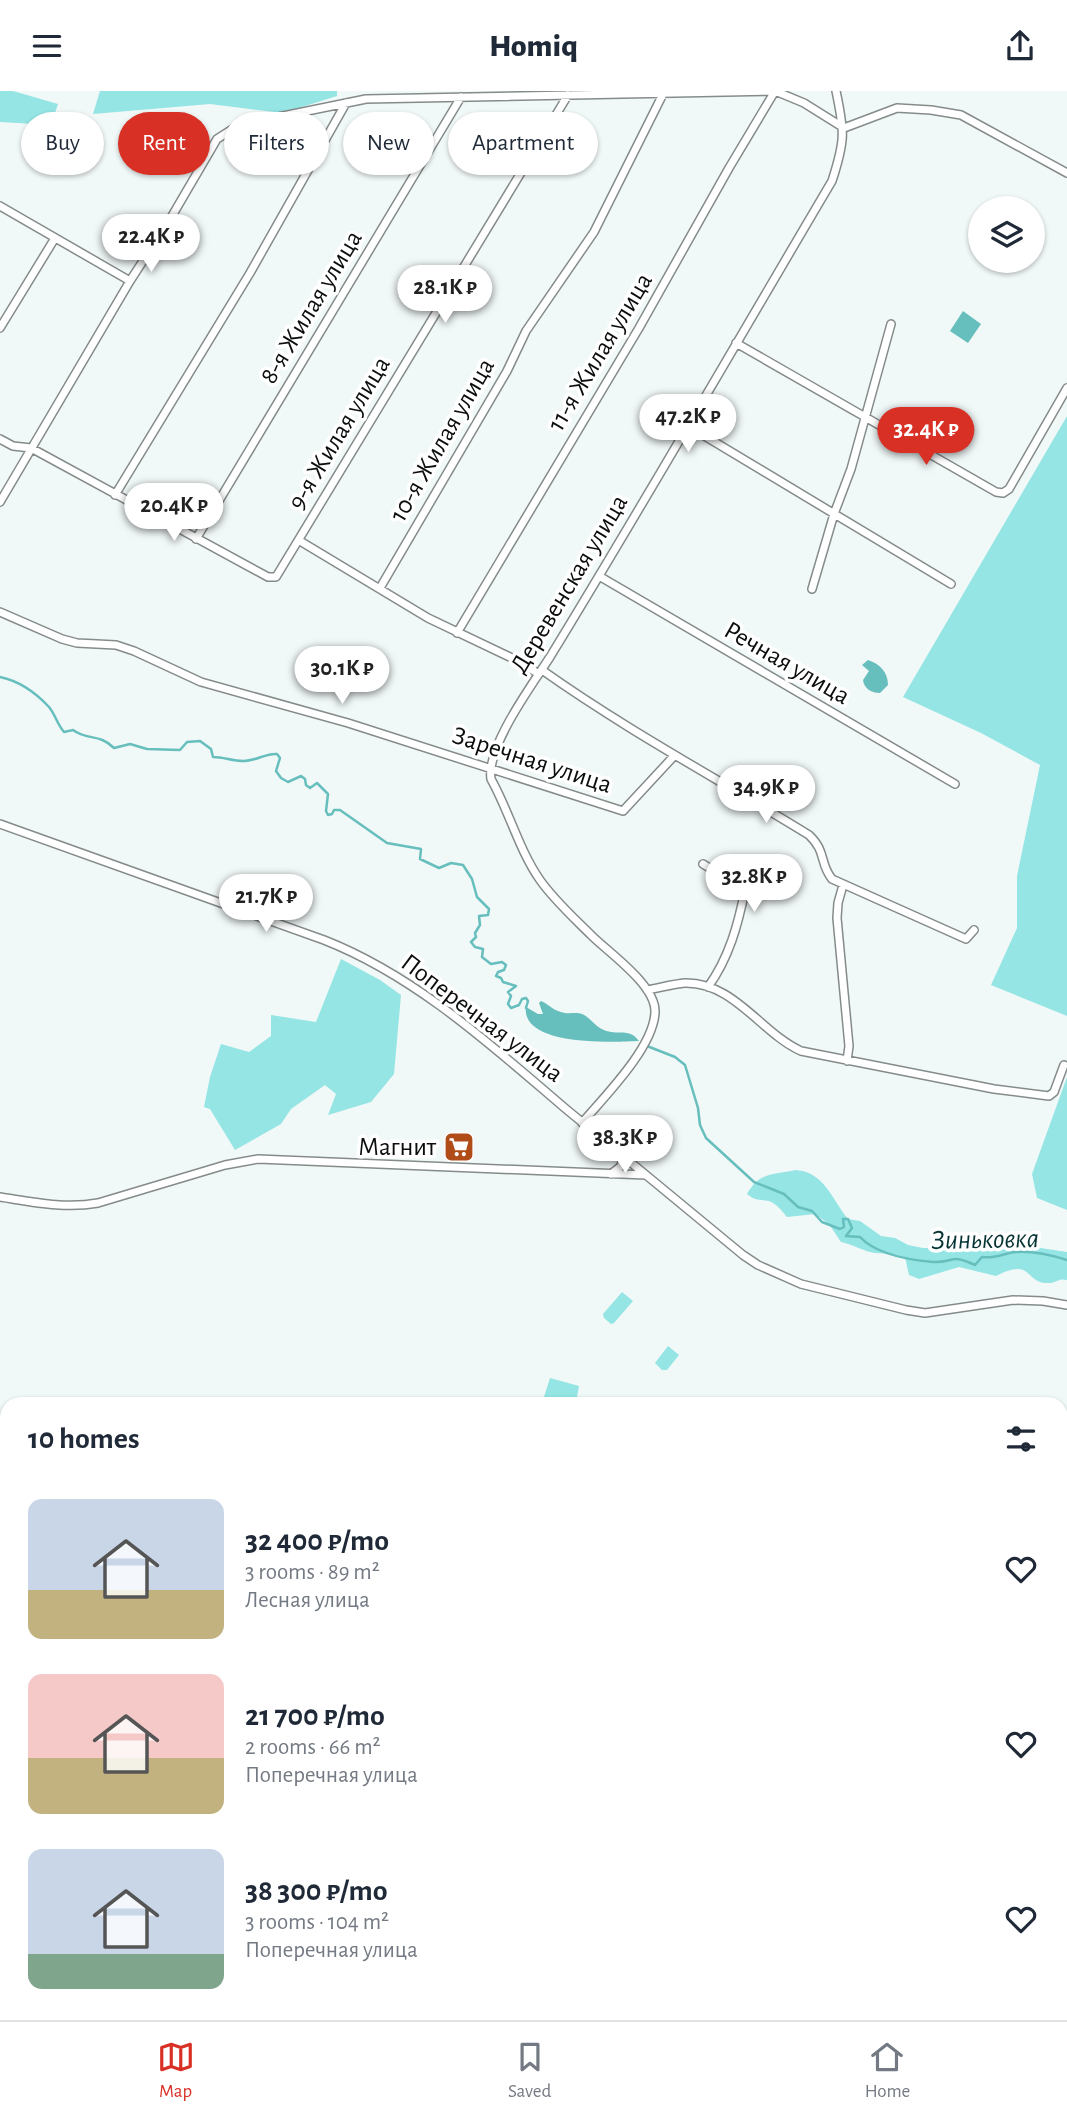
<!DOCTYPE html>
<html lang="en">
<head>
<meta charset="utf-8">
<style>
  body { margin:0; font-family:"Alegreya Sans",sans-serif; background:#f6f6f7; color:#1f2937; height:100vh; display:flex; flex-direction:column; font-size:26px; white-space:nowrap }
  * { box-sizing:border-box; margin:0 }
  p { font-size:23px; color:#747a83 }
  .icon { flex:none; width:38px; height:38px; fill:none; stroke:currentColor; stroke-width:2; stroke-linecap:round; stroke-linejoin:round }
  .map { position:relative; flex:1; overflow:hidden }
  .details { position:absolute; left:0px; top:1306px; width:1068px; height:625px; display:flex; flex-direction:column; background:#fff; border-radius:21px 21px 0 0; box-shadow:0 2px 5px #0004 }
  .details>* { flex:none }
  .hud { position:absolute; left:21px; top:21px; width:700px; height:63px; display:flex; gap:14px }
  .tools { position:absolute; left:968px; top:105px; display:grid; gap:14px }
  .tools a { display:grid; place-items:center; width:77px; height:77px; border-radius:50%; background:#fff; box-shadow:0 2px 5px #0004; font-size:35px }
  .price { position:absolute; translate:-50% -60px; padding:0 16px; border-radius:24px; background:#fff; color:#222; font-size:23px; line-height:46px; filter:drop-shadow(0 2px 4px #0008) }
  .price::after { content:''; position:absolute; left:50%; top:42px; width:21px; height:16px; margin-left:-10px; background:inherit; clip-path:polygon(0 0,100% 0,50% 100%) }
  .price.active { background:#d93025; color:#fff }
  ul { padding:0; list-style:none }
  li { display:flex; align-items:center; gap:21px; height:175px; padding:0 28px }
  li span { display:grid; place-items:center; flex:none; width:196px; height:140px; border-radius:14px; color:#555 }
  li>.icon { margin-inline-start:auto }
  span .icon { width:84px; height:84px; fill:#fffc; stroke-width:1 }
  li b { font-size:30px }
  h2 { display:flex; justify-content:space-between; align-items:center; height:84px; padding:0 28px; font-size:30px }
  .tag { padding:0 24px; border-radius:32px; background:#fff; box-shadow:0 2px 5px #0004; font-size:24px; line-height:63px }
  .tag.active { background:#d93025; color:#fff }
  header { display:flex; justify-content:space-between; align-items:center; height:91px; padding:0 28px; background:#fff; font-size:32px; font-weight:800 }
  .tabs { display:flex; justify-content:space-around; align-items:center; height:98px; border-top:2px solid #e0e1e3; background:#fff; font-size:19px; color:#747a83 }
  .tabs a { display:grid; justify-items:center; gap:4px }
  .tabs .active { color:#d93025 }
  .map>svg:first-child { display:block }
</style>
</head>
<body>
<header><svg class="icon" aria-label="menu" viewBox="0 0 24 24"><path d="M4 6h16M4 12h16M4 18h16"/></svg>Homiq<svg class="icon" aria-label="share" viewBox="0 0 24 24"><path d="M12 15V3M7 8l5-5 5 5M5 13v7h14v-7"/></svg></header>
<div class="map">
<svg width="1067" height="1929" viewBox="0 0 1067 1929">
  <rect width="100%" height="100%" fill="#f1f8f8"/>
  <!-- green -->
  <path fill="#94e5e4" d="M0,0h13l45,13 -7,21 -51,-3z
    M100,0h237v5l-54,17 -73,-9 -117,10z
    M1067,325v600l-76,-31 26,-57v-52l23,-111 -59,-32 -78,-36z
    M341,868l39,21 21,15 -7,79 -23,28 -43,13 8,-21 -11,-9 -34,24 -10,15 -46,26 -25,-41 -6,-2 6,-30 11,-33 28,8 22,-16v-21l45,7z
    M1067,986v133l-30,-12 -5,-24z
    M796,1079c28,2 36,29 52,49l12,2 21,15 14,2 13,7 15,3h58l27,-5 59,9v28c-8,-2 -10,2 -17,3 -26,2 -16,-27 -54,-7l-37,-9 -40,12 -10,-4 -4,-18c-14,-4 -16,-3 -30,-4 -10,-1 -23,-9 -34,-11l-12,-18 -14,-10 -28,3c-5,-6 -10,-13 -18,-16 -10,-2 -14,0 -22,-7 13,-23 27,-19 49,-24z
    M622,1201l11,9 -19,22 -3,1 -7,-6 -1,-4z
    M668,1255l11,9 -12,15h-5l-7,-7z
    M550,1287l29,8 -2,11 22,6h-57z
    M7,1509v414h1053l1,-148 6,9v145h-1067v-419z
    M1061,1585l6,2v89l-6,-2z"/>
  <!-- water -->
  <path fill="#66bebd" d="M963,220l18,13 -13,19 -18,-12z
    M868,569c12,4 20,12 20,25l-8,8c-8,0 -16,-4 -17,-13l6,-9 -7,-6z
    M541,910c9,4 12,10 24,12 6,1 11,-1 17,1 8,3 13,13 22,16 13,6 25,-3 35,11 -24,1 -118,6 -113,-34l12,7h5l-4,-11z"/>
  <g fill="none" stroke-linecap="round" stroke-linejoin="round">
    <!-- stream -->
    <path stroke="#66bebd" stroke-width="2.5" d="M0,586c19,4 36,16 49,30 6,7 8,17 15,25l9,-2c15,11 26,3 41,18l16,-4 17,5 33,1 7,-8 13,-1 11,8 2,8c11,0 19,4 30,4 13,0 23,-8 34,-7l3,4 -4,13 5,7 7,4 13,-6 4,3 1,6 4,3 7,-5 11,11 -2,17 2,4 4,-1 2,-4h6l47,33 34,6 -1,10 19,9 12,-5 12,2 9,14 5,18 12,12 -1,6 -9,1 1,9 -5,8 1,4 -5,5 4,5 8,2 -1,8 9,7 11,-2 4,3 -2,5 -6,2 -2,4 5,2 2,4 13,4 -8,6 3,4 -3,8 3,4 8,-3 3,-6 4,-1 2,3 -2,7
      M647,955l28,11 10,8 13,43 2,17 6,13 48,44 30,12 14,13 14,4 10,11 18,7 4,-2 -1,-8h5l4,9 -6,8 14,1c16,17 50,23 73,25 22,1 16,-9 42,3l7,-8c13,2 22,-4 34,-5 17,-1 35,3 51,8
      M0,1901h7
      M174,1923l10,6"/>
    <!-- minor casing -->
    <g stroke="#858b8b" stroke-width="10">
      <path id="minor" d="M844,37l53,-20 34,2 30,5 106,58
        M0,115l130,75
        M0,237l55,-90
        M736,252l260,149 7,1 6,-4 58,-101
        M688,335l263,158
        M0,348l13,7 18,2 237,129h8l292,-482
        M115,404l135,-222 96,-170
        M0,411l130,-221 42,-65 45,-77 22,-14 127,-26 409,-8 29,12 40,25
        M196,448l265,-442
        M300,450l128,77 86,41 25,15
        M599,485l356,208
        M380,497l127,-217 19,-40 68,-99 69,-138
        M812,498l22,-75 17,-45 40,-145
        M0,521l62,27 15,4 39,2 18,6 67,31 147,41 275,88 51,-55
        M457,542l182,-305 90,-160 46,-77
        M542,579c86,61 178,110 267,165 18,17 10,28 23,44l134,60 8,-9
        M0,733l324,116c92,36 168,106 242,169 59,49 118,97 177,146l15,10 43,19 105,26 19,3 88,-13 30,1 24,4
        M703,773l42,26c-7,35 -16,68 -37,97
        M843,794l-5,18 -1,15 12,128 -2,15
        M647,899c12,-2 26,-6 38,-7 49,-1 76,50 116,68l193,38 55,7 5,-4 10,-27
        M582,1032c23,-27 72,-76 73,-111 1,-27 -46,-59 -64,-77 -17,-17 -37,-35 -51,-55 -21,-30 -31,-69 -49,-101 -5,-32 41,-94 59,-122 96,-157 188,-317 282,-476 13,-40 13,-48 4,-90
        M611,1083l9,-7 5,-10
        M0,1106c33,5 65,12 98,6l127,-38 33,-6 388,16
        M0,1348l7,2"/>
    </g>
    <!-- minor -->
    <use href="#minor" stroke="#fff" stroke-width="7"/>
  </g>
  <!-- icons -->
  <defs>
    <g id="supermarket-square" transform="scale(1.575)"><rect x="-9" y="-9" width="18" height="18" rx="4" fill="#b04c17" stroke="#fff"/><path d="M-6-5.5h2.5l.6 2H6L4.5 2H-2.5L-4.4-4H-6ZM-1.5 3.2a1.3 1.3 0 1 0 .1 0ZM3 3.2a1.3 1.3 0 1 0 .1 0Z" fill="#fff"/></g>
  </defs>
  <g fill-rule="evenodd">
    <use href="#supermarket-square" x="459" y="1056"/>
  </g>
  <g text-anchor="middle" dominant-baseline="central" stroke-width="7" stroke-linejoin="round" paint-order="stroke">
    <!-- street labels -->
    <g font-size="26" fill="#0c0e0e" stroke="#fff">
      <text transform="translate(311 216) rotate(-59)">8-я Жилая улица</text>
      <text transform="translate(600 261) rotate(-59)">11-я Жилая улица</text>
      <text transform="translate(339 342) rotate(-59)">9-я Жилая улица</text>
      <text transform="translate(442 349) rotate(-60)">10-я Жилая улица</text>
      <text transform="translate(569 493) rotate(-59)">Деревенская улица</text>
      <text transform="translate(787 572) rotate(30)">Речная улица</text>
      <text transform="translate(532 669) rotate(18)">Заречная улица</text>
      <text transform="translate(482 927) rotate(37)">Поперечная улица</text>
    </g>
    <!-- poi labels -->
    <g font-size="26" fill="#0c0e0e" stroke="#fff" text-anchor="end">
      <text x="436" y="1056">Магнит</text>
    </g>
    <!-- water labels -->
    <g font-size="28" font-style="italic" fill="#073434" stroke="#fff">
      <text transform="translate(985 1149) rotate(-1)">Зиньковка</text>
    </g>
  </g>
</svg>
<div class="tools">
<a><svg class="icon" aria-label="layers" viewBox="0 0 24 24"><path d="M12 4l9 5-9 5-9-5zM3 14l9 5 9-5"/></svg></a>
</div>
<b class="price" style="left:151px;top:183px">22.4K ₽</b>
<b class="price" style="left:445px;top:234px">28.1K ₽</b>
<b class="price" style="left:688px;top:363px">47.2K ₽</b>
<b class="price active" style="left:926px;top:376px">32.4K ₽</b>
<b class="price" style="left:174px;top:452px">20.4K ₽</b>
<b class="price" style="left:342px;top:615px">30.1K ₽</b>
<b class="price" style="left:766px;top:734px">34.9K ₽</b>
<b class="price" style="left:754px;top:823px">32.8K ₽</b>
<b class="price" style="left:266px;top:843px">21.7K ₽</b>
<b class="price" style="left:625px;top:1084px">38.3K ₽</b>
<div class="hud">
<a class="tag">Buy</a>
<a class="tag active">Rent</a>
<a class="tag">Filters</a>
<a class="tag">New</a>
<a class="tag">Apartment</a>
</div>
<section class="details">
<h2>10 homes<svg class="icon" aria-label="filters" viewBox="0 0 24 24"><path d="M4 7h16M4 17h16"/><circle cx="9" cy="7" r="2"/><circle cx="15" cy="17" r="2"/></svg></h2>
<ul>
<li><span style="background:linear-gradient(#c9d6e8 65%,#c2b280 0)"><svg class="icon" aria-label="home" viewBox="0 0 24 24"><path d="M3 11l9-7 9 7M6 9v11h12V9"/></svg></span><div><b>32 400 ₽/mo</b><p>3 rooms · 89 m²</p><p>Лесная улица</p></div><svg class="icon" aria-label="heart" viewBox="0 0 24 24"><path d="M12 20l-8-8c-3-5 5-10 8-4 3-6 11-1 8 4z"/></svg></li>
<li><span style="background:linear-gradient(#f6c9c9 60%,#c2b280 0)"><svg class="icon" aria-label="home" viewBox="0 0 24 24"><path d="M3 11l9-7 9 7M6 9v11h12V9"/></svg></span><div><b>21 700 ₽/mo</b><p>2 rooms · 66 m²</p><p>Поперечная улица</p></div><svg class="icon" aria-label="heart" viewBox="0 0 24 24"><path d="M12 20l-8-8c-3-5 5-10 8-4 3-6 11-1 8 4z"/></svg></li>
<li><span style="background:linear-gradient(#c9d6e8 75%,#7fa58c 0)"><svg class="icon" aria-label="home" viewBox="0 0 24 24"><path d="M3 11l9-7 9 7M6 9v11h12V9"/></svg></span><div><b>38 300 ₽/mo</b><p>3 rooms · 104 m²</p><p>Поперечная улица</p></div><svg class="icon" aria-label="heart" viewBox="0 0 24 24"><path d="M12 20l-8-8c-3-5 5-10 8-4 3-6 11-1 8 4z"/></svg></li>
</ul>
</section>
</div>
<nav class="tabs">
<a class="active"><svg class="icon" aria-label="map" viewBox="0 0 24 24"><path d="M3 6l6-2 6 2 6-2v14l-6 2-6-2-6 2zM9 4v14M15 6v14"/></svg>Map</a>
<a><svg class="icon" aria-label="saved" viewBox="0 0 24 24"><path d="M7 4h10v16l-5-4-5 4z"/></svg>Saved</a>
<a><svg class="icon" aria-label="home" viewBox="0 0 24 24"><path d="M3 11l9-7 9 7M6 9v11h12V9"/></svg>Home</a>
</nav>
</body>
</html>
